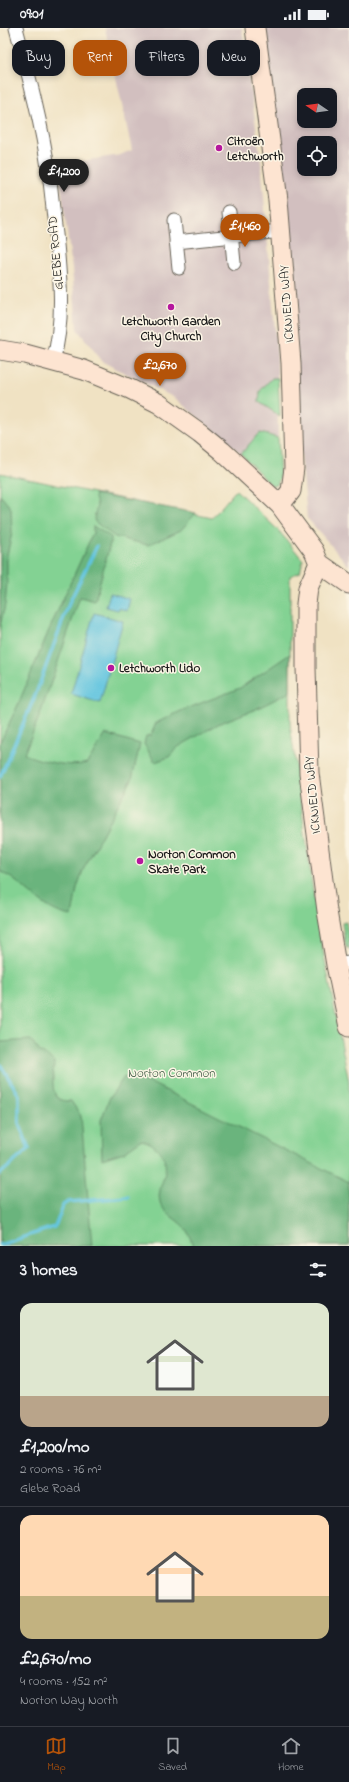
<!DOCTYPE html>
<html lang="en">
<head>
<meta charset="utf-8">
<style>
  body { margin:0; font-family:"Indie Flower",sans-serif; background:#242831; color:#f1f3f6; height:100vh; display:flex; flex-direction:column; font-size:15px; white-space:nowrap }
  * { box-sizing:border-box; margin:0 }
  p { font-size:13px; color:#9ea1a6 }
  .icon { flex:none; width:22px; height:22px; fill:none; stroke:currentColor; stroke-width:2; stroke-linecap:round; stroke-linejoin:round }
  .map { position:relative; height:1218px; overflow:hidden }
  .sheet { display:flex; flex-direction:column; background:#171b24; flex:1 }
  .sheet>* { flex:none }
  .top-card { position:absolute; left:12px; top:12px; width:325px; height:36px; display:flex; gap:8px }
  .needle { width:26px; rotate:283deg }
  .tools { position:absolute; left:297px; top:60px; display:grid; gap:8px }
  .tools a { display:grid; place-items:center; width:40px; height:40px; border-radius:8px; background:#171b24; box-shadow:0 2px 6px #0003; font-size:20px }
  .price { position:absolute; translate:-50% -34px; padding:0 9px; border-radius:14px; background:#b45309; color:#fff; font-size:13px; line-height:26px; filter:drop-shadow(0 1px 2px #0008) }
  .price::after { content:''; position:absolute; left:50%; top:24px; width:12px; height:9px; margin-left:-6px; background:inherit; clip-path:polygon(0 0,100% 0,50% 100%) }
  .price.on { background:#222; color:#fff }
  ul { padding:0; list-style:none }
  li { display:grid; align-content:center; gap:8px; height:212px; padding:0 20px }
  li+li { border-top:1px solid #363941 }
  li span { display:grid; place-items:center; height:124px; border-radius:12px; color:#555 }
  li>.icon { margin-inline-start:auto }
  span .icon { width:72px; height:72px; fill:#fffc; stroke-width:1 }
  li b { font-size:17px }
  h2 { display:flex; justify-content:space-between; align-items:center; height:48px; padding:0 20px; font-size:17px }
  .pill { padding:0 14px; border-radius:12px; background:#171b24; box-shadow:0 2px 6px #0003; font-size:14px; line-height:36px }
  .pill.on { background:#b45309; color:#fff }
  .status { display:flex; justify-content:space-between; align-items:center; height:28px; padding:0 20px; background:#171b24; direction:ltr }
  .status svg { height:11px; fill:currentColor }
  .menu { display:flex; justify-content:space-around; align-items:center; height:56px; border-top:1px solid #363941; background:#171b24; font-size:11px; color:#9ea1a6 }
  .menu a { display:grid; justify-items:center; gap:2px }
  .menu .on { color:#b45309 }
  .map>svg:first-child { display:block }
</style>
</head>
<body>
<div class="status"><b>09:01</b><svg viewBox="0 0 49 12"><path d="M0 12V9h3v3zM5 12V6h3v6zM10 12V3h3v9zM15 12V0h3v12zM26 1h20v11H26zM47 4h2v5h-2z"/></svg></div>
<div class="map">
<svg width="349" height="1218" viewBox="0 0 349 1218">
  <rect width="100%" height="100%" fill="#fcf5e5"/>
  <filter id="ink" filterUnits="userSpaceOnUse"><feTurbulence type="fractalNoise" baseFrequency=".025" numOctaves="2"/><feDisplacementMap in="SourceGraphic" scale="8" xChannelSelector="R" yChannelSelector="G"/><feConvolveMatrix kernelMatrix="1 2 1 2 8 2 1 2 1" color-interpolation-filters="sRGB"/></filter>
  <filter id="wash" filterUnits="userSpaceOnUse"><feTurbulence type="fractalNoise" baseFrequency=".012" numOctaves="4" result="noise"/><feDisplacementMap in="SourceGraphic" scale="16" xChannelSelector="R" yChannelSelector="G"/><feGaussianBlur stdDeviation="0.9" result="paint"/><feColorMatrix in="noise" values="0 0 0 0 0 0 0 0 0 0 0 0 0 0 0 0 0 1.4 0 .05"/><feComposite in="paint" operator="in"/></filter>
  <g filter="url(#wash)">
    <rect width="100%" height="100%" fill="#f0e2c3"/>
    <!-- industrial -->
    <path fill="#d2bfbf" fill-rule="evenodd" d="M105,0h137l19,134 16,193 1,83 -16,-5 -4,1 -17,20 -66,-56 -72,-36 -26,-33 -5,-61 -14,-103 62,-10 12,-5z
      M262,0h87v538l-42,-48zM304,67h26v26h-26zM304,115h26v26h-26z"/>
    <!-- green -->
    <path fill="#83d293" stroke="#507758" d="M272,350h6l2,38 -21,-14 1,-11z
      M261,405l17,5 2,40 -3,7 -5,1 -31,-32 17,-20z
      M0,445l212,45 24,-28 42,40 25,30 -3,12 -10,4v148l27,196 32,162v164h-349z
      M346,894l3,18v9l-3,-2 -4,-24z"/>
    <!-- forest -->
    <path fill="#6ab47d" stroke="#43684c" d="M94,466l102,19 -15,17 -33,15 -33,-8 -20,-15 -1,-3 3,-14z
      M0,467l11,13 1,25 -5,22v28l-2,22 -5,21z
      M93,498l18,11v3l-16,61 -15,-4 -39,115 -17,42c17,7 45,14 63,9l19,-29 34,10 -8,35 -49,91 -6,18 -5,28c-30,-4 -46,-32 -72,-45v-129l17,-35 32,-77 44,-97z
      M290,626v38l-34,17 -36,14 -42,24 -9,10 -14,5 -11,-18 2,-8 5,-1 5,-12 27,-13 57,-22z
      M31,1012l9,12 8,4 6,6c0,11 -5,33 7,38 3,1 7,1 10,1l10,15 11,130h-92v-204z
      M124,1049l27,6 198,99v64h-156c-2,-5 -3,-10 -6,-15 -6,-10 -20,-15 -26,-26 -8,-18 15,-35 -2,-54 -6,-7 -9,-9 -18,-11l-17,12 -22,7 -1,-39 9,-23z"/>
    <!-- water -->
    <path fill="#61c4df" stroke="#3e707e" d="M110,565l20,6 -3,12 -8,-3 -1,2 -12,-3z
      M94,585l29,8 -23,82 -29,-9z"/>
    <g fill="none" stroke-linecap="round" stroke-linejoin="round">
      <!-- stream -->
      <path stroke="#61c4df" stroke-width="3.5" d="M0,749l35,-81 35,-95 27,-55
        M0,1036l19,31v28l10,26 -29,25
        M0,1217l54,-18 3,-5 6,-17 5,-3 60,-5"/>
    </g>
  </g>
  <g filter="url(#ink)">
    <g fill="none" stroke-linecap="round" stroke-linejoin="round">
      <!-- street casing -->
      <g stroke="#666156" stroke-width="15">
        <path id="street" d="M16,0c13,48 26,97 33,146 3,20 4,40 7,60 4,42 9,85 -3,127
          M229,184l5,51
          M174,192l5,48
          M176,214l105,-11
          M336,937l13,-2"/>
      </g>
      <!-- secondary casing -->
      <g stroke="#666156" stroke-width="21">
        <path id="secondary" d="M255,0l23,172 13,163 3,105 -3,23 -11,14
          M0,322l25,4 59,16 46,19 28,14 42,30 22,18 58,54 34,46 5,12 30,21
          M319,535l-11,25 -2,16v64l3,105 18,138 9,54 13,62"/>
      </g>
      <!-- street -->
      <use href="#street" stroke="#fff" stroke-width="13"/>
      <!-- secondary -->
      <use href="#secondary" stroke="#fde4d1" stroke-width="19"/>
    </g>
  </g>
  <!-- markers -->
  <g fill="#b5179e" stroke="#fcf5e5" stroke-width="1.5">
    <circle cx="219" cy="120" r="4"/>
    <circle cx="171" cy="279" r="4"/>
    <circle cx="111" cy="640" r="4"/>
    <circle cx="140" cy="833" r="4"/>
  </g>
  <g text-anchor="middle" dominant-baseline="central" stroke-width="3" stroke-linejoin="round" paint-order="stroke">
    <!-- poi labels -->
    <g font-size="13" font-weight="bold" fill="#1c1c1c" stroke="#fcf5e5" text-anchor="start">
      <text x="227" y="113">Citroën<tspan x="227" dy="15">Letchworth</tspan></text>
      <text x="171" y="293" text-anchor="middle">Letchworth Garden<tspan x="171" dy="15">City Church</tspan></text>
      <text x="119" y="640">Letchworth Lido</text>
      <text x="148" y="826">Norton Common<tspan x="148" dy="15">Skate Park</tspan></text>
    </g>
    <!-- street labels -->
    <g font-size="13" fill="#1c1c1c" stroke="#fcf5e5">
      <text transform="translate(56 225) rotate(-95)">GLEBE ROAD</text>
      <text transform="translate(287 276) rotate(-94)">ICKNIELD WAY</text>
      <text transform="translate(313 767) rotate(-95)">ICKNIELD WAY</text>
    </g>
    <!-- park labels -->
    <g font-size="13" fill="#405c46" stroke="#fcf5e5">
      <text x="172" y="1045">Norton Common</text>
    </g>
  </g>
</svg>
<div class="tools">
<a><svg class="needle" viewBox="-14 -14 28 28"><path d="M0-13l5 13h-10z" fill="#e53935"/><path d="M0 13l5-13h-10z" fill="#9ea1a6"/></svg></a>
<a><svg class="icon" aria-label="locate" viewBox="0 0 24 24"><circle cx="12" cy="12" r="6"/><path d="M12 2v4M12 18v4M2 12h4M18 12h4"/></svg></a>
</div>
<b class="price on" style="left:64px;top:165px">£1,200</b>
<b class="price" style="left:245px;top:220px">£1,460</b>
<b class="price" style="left:160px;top:359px">£2,670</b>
<div class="top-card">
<a class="pill">Buy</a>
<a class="pill on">Rent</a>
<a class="pill">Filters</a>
<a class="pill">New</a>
</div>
</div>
<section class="sheet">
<h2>3 homes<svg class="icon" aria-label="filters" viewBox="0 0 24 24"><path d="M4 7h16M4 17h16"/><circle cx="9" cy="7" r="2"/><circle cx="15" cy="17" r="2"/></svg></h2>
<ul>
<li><span style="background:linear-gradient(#dfe7d0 75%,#b9a48a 0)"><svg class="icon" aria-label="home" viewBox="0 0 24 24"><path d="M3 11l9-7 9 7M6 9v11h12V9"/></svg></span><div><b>£1,200/mo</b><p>2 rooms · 76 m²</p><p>Glebe Road</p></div></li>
<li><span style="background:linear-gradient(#ffd9b3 65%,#c2b280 0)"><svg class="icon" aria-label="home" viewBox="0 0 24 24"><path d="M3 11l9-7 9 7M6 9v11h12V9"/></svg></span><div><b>£2,670/mo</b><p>4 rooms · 152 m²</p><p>Norton Way North</p></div></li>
</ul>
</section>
<nav class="menu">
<a class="on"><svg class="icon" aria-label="map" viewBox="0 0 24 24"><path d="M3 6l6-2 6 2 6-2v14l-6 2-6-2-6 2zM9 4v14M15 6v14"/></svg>Map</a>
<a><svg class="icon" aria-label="saved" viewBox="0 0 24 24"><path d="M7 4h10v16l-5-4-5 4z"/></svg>Saved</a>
<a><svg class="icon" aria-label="home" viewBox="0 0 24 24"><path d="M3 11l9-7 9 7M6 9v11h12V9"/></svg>Home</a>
</nav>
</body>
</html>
